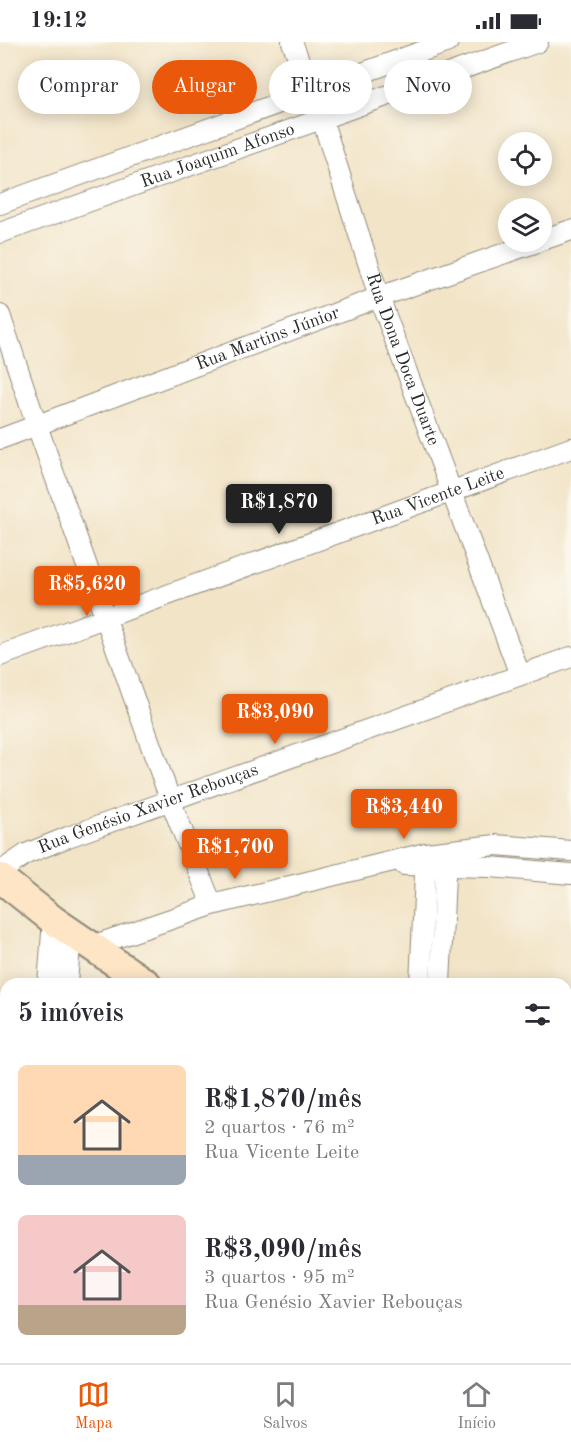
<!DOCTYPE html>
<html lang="pt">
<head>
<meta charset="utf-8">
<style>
  body { margin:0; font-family:"Old Standard TT",serif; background:#f7f7f7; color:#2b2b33; height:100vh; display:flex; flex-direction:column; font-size:22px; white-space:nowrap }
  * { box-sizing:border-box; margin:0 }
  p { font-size:20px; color:#7c7c81 }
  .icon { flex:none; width:33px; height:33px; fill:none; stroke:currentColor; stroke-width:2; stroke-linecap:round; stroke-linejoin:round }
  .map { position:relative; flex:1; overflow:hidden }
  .panel { position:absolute; left:0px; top:936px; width:572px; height:386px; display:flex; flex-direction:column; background:#fff; border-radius:18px 18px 0 0; box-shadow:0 3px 15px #0003 }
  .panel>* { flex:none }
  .hud { position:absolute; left:18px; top:18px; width:536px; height:54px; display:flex; gap:12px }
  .buttons { position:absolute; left:498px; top:90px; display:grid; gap:12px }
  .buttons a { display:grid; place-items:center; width:54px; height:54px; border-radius:50%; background:#fff; box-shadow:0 3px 15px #0003; font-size:30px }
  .price { position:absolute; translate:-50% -51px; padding:0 14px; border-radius:6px; background:#ea580c; color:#fff; font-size:20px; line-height:39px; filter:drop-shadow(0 2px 3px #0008) }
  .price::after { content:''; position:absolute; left:50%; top:36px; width:18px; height:14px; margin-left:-9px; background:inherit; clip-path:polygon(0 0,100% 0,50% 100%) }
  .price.current { background:#222; color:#fff }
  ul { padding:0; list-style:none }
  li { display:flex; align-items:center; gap:18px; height:150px; padding:0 18px }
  li span { display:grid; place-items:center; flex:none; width:168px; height:120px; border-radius:9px; color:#555 }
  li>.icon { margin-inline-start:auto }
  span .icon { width:72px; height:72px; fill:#fffc; stroke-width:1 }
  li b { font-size:26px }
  h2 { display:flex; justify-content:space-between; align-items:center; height:72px; padding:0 18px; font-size:26px }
  .tag { padding:0 21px; border-radius:27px; background:#fff; box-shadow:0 3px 15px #0003; font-size:21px; line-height:54px }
  .tag.current { background:#ea580c; color:#fff }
  .status { display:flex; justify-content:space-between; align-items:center; height:42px; padding:0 30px; background:#fff; direction:ltr }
  .status svg { height:16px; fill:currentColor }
  .dock { display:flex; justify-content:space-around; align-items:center; height:84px; border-top:2px solid #e1e1e2; background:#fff; font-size:16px; color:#7c7c81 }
  .dock a { display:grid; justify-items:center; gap:3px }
  .dock .current { color:#ea580c }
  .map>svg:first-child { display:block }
</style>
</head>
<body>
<div class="status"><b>19:12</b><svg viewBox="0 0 49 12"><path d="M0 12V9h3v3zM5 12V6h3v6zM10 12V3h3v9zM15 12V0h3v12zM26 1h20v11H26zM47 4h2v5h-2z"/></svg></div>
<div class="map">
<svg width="571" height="1321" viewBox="0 0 571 1321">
  <rect width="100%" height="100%" fill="#fbf7ec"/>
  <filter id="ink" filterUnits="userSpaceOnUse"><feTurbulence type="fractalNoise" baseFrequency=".0167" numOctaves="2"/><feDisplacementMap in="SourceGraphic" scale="12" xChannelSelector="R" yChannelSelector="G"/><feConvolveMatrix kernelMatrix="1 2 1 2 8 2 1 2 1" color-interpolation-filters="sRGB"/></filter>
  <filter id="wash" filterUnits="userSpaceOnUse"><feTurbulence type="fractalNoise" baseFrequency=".008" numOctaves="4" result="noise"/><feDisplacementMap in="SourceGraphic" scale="24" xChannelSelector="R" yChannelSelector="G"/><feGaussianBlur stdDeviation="1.35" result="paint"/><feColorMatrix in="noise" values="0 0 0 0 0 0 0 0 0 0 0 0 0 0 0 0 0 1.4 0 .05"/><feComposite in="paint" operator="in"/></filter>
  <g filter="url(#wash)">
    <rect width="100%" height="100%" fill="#f2e4c7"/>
  </g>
  <g filter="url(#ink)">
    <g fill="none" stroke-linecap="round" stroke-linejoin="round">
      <!-- street casing -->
      <g stroke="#8e8879" stroke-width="22">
        <g id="street">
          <path id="s1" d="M292,0l30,77 57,178 141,378"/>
          <path d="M0,162l448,-162"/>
          <path id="s2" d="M0,191l538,-191"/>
          <path d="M542,198l29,-10"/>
          <path d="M0,273l37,111 134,376 41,103"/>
          <path id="s3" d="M0,397l379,-142 158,-55"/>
          <path id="s4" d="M0,614l571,-208"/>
          <path d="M404,823l86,2 81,7"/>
          <path id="s5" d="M0,830l26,-18 42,-17 503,-180"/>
          <path d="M92,904l120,-41 214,-52 70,-8 75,6"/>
          <path d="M48,942l5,-64"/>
          <path d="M67,942l4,-52"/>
          <path d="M420,942l6,-131"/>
          <path d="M440,942l6,-129"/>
          <path d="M0,1242h6"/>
          <path d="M0,1271h6"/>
          <path d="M566,1301h5"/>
          <path d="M15,1321v-5"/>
          <path d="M45,1321v-5"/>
          <path d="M390,1321l1,-5"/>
          <path d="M405,1321v-5"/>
        </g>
      </g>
      <!-- secondary casing -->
      <g stroke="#8e8879" stroke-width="32">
        <path id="secondary" d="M0,836l53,42 94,64
          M566,1051l5,1
          M566,1226l5,3
          M566,1250l5,3"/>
      </g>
      <!-- street -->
      <use href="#street" stroke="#fff" stroke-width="20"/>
      <!-- secondary -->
      <use href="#secondary" stroke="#fde5c5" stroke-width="28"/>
    </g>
  </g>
  <g text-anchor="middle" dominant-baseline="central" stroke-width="5" stroke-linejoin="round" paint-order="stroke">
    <!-- street labels -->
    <g font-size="18" fill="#2b2b2b" stroke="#fbf7ec">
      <text stroke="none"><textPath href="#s2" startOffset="231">Rua Joaquim Afonso</textPath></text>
      <text stroke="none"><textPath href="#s3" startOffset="286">Rua Martins Júnior</textPath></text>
      <text stroke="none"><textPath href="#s1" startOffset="336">Rua Dona Doca Duarte</textPath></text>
      <text stroke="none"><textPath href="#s4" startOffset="466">Rua Vicente Leite</textPath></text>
      <text stroke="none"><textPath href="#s5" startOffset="162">Rua Genésio Xavier Rebouças</textPath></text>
    </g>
  </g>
</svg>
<div class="buttons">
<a><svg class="icon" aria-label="locate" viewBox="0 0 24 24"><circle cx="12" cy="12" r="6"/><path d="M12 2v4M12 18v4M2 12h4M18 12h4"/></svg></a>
<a><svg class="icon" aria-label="layers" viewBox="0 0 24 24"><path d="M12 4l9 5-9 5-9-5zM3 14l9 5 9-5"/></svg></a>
</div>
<b class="price current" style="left:279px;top:493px">R$1,870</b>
<b class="price" style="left:87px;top:575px">R$5,620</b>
<b class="price" style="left:275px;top:703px">R$3,090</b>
<b class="price" style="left:404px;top:798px">R$3,440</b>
<b class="price" style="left:235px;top:838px">R$1,700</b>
<div class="hud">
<a class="tag">Comprar</a>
<a class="tag current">Alugar</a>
<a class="tag">Filtros</a>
<a class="tag">Novo</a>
</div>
<section class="panel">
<h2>5 imóveis<svg class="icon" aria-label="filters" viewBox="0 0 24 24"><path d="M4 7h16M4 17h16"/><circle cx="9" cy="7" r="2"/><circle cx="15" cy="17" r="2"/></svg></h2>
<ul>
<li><span style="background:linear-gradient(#ffd9b3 75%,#9aa5b1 0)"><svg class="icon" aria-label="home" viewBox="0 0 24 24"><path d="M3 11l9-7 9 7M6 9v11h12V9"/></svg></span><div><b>R$1,870/mês</b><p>2 quartos · 76 m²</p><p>Rua Vicente Leite</p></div></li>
<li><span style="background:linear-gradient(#f6c9c9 75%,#b9a48a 0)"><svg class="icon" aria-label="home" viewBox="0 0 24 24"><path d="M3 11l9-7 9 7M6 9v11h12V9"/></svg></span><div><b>R$3,090/mês</b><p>3 quartos · 95 m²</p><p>Rua Genésio Xavier Rebouças</p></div></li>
</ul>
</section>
</div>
<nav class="dock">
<a class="current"><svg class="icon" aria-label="map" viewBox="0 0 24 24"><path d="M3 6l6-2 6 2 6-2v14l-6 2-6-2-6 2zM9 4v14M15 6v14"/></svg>Mapa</a>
<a><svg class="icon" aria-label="saved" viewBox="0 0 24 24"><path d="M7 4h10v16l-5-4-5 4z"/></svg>Salvos</a>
<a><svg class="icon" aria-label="home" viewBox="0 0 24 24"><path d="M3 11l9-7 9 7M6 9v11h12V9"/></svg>Início</a>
</nav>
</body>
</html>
